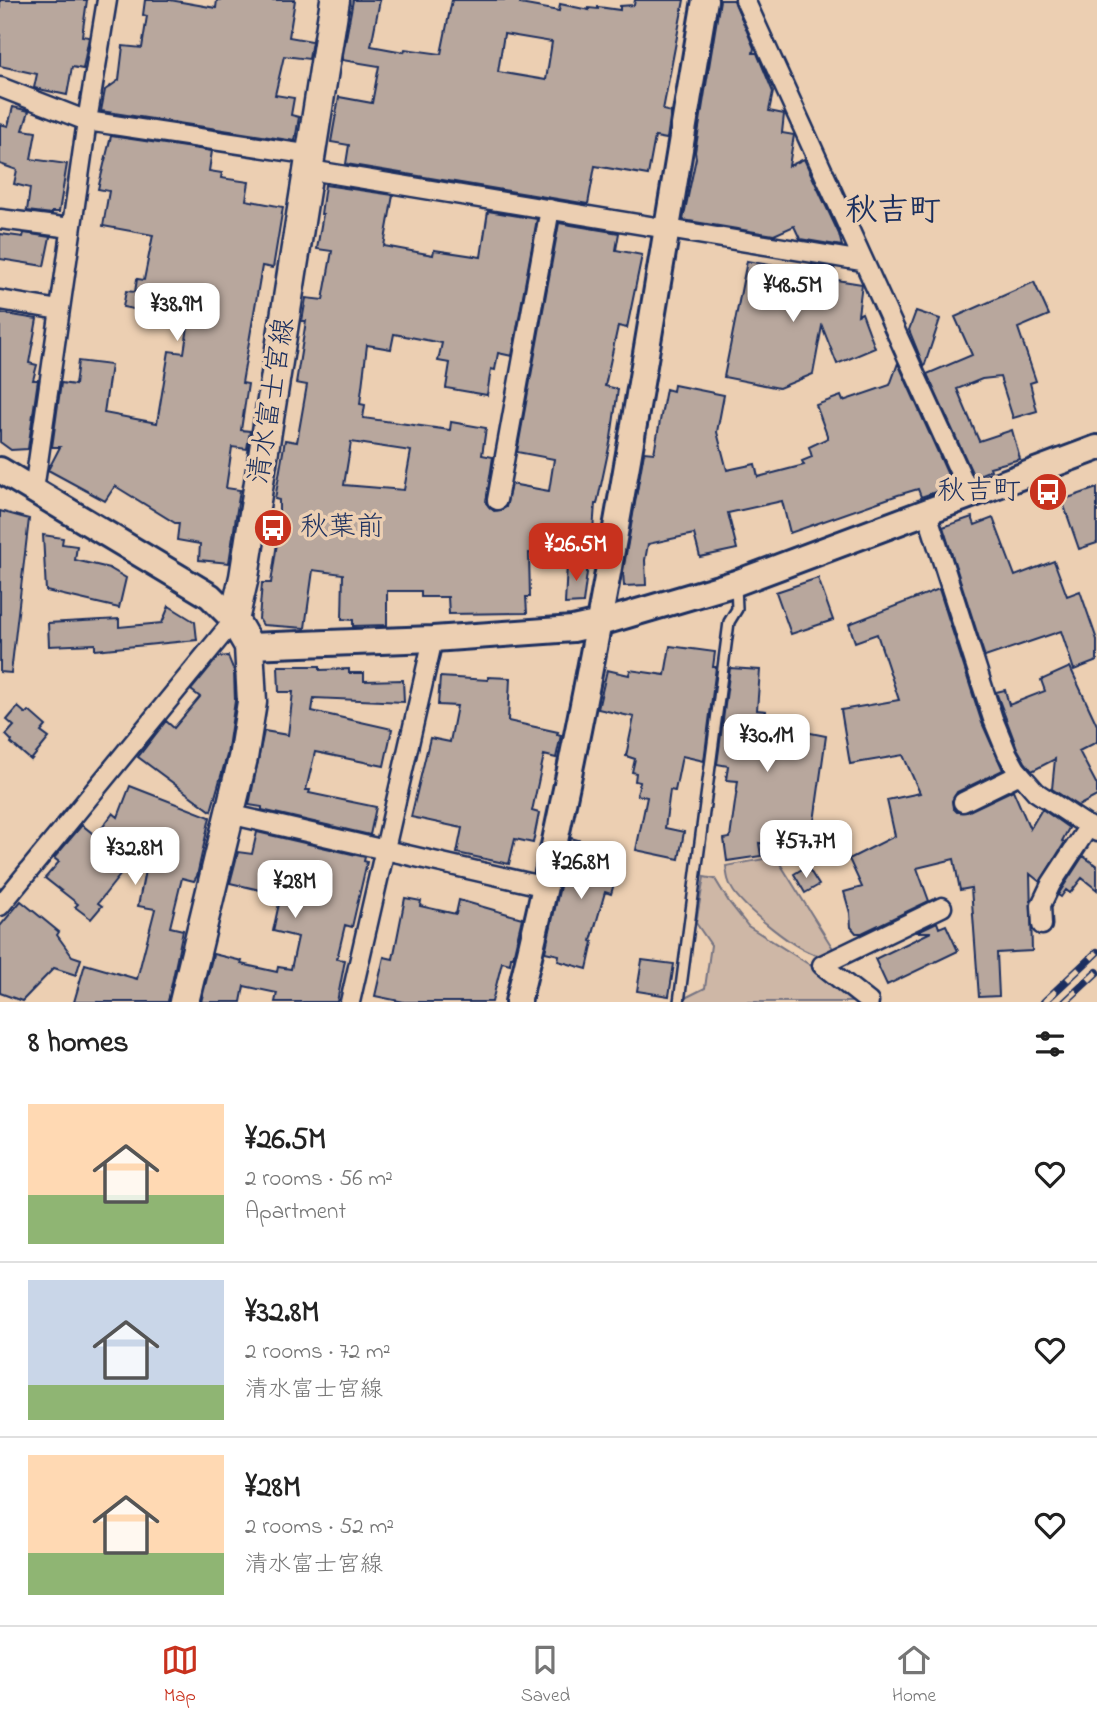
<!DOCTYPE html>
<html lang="en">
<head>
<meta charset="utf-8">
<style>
  body { margin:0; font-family:"Indie Flower","Klee One",sans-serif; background:#f6f6f6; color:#222; height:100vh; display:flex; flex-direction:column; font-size:26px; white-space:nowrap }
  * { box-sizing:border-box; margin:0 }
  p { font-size:23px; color:#767676 }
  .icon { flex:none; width:38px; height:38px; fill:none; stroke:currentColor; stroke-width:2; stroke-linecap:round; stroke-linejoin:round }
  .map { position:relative; height:1002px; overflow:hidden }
  .side { display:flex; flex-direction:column; background:#fff; flex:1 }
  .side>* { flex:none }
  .price { position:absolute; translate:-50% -60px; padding:0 16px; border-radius:14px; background:#fff; color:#222; font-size:23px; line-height:46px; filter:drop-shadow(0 2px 4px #0008) }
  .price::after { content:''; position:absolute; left:50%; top:42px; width:21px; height:16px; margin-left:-10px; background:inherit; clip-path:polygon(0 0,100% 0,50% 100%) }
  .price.selected { background:#c8321e; color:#fff }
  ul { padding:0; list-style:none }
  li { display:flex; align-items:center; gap:21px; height:175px; padding:0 28px }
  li+li { border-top:2px solid #e0e0e0 }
  li span { display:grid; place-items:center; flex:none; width:196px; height:140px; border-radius:0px; color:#555 }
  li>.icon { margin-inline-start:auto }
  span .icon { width:84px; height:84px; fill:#fffc; stroke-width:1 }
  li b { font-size:30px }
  h2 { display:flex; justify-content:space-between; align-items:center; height:84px; padding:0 28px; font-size:30px }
  .tab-bar { display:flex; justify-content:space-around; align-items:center; height:98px; border-top:2px solid #e0e0e0; background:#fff; font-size:19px; color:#767676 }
  .tab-bar a { display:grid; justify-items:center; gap:4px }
  .tab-bar .selected { color:#c8321e }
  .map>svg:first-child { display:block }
</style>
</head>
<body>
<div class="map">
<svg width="1097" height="1002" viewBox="0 0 1097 1002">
  <rect width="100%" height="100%" fill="#eccfb2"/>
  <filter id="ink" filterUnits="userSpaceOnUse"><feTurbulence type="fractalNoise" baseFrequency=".0143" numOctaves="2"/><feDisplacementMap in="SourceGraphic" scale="14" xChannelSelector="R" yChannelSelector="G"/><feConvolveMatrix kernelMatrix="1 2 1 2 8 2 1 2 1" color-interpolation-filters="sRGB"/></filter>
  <g filter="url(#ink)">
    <!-- green -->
    <path fill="#ceb7a6" stroke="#747382" stroke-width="2" d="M761,837l3,1 70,112c-6,3 -10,6 -16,5 -21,-3 -71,-45 -84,-63 -6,-8 -7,-17 -8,-26l38,-7z
      M704,877l11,2 14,23 19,24 70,44 37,29 -1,3h-177l28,-14 6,-43 -15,-22z"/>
    <!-- building -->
    <path fill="#b8a79d" stroke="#1b2f5e" stroke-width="2" fill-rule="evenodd" d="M0,0h87l-5,36 7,1 -6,32 -11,-2 -5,28 -33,-7 3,-14 -37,-8z
      M145,0h25l46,8 1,-8h78l-6,37 23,4 -3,18 -25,-3 -9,39 19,3 -3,17 8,2 -4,24 -194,-30 4,-21 14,-10 4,-34 19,2 5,-32 -4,-1z
      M353,0h27l-9,46 33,6 1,-3 36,5 11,-54h69l-1,4 39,7 1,-7 29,6v-2l9,1v-2l22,3v-4l14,-1 1,-5h49l-21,110 8,2 -4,27 -12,-2 -7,38 -53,-9 -7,38 -242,-40 3,-19 -18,-3 8,-45 33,6 7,-37 -37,-6zM504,34l48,8 -6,38 -48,-8z
      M720,0h14l20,48 -1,5h4l16,39 -4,19 15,3 -2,19 12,2 -5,31 15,-7 35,75 3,12 -42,-7 -6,-13 -20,9 -91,-15 13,-62 -1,-6z
      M13,107l16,4 -6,19 13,2 -5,27 36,5 -8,48h-7v2l-25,-3 3,-23 -16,-4 3,-14 -17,-6v-40l8,2z
      M111,136l101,15 -3,20 13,2 -1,5 28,4 -3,18 37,7 -10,61 -11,-2 -20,117 6,1 -7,46 9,1 -3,18 -15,-2 -6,41 14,2 -11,73 -30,-3 1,-16 -23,-4 2,-17h-4l-60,-37 -10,15 -57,-31 12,-23h-8l9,-64 14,2 3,-24 33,4 -7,48 53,10 12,-72 15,2 5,-33 -66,-13 3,-16 9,1 2,-13 7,1 9,-45 -50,-9 6,-35 -11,-2z
      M325,185l68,10 -9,51 49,9 1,-5 47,7 7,-46 49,8 -25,137 -14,-3 -3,17 -4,-1 -4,26 -41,-7 4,-25 -12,-2 4,-18 -48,-9 -3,15 -24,-4 -7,59 5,1 -2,13 87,12 1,-8 35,6 -4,27 11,2 -7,46 8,8 7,-1 5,-3 5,-23 38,7 5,-32 -37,-7 42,-229 60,10 -3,17 26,5 -15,73 -9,-2 -13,60 13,3 -7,49 -14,66h-2l-2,27 -17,-1 -1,27 -46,-4 1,44h-4l1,16 -78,1 -1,-17h-27v-6h-34v34l-34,1v-6l-11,-1 1,-45 -30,-4 -8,58 -42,-3 -4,-6 3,-36h9l8,-53v-30l-4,-1 10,-59 12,2 10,-57 -11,-2 10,-62h-4l4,-23 17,2 9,-49 -15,-2 6,-35h-2zM351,442l60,9 -7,39 -60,-5z
      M24,233l26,4 -6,29 -44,-7v-25l23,3z
      M747,261l68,12 -4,-9 23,4 3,12 25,4 -4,31 4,-2 13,35 -38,16 -15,-38 -9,48 -34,14 -55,-11z
      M1034,282l15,33 -31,13 18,53 -6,2 7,28 -24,7 -13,-41 -18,2 -25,10 22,52 33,-11 8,29 -30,8 1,3 -17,7 -47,-103 45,-19 -17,-38z
      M916,311l24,8 -16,48 -15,-37z
      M0,313l37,6 -8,44 8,2 -4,15h5l-10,69 -17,1 -11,-8z
      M898,363l55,123 -32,11 -3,-8 -20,6 -108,38 -8,-32 -54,12 9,36 -37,8 -6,-23 -46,10 -3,16 1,25 -22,1 -1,-15 21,-119 10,1 12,-64 7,2 1,-6 50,10 -7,37 10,38 28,-6 3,13 46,-12 -2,-4 10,-4 -3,-10 19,-9 -12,-33 25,-9 2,5 47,-16z
      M1097,488v55l-18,6 -17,-49z
      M0,511l29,8 -18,154 -11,-1z
      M972,517l3,8 18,-7 22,58 39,-15 13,35 13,-5 17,49v21l-23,9 -13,-39 -76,26 -42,-130z
      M43,535l20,3 -1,6 15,2 -2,14 34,8 17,10 -7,30 -73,-17z
      M567,564l21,1 -5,38 -18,1z
      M818,578l15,42 -42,14 -15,-42z
      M939,589l43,134 21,47 -46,22 -5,9 1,7 4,4h10l46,-22 17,39 12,-20 27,19 -7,13 3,1 -25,40 -10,-8 2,77 -35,2 2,43 -20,1 -8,-109 -11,2 -6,-31 -37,9 12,33 -67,32h-6l-5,-6 -1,-14 -6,-21 18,-5 -13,-28 46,-23 -8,-36 33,-7 -17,-38 -53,9 -9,-54 58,-10 -22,-66 -22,8 -6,-18z
      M169,606l26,16 2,18 -102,10v-6l-46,2 -1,-23 71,-4v8l43,-4z
      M670,646l45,6 -2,15h3l-12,94 -22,-5 -7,35 -5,-1 -5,38 19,4 -5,27 -43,-9 11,-53 -10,-2 3,-13 -5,-1 1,-8 -4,-1 3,-13 -9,-3 8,-39 -36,-8 9,-39 22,5 1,-5 35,5z
      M228,656l6,15 1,30 -8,54 -16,56 -73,-54 28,-36 8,7 26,-31 -9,-7 27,-33z
      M278,666h42v4l29,-1v4h15v8l39,-1 1,22 -90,-4 -2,13 80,18 -8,37 -69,-14 -9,38h4l-1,3 67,14 -6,28 -108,-25v-3l-13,-2 15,-74 24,4 5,-43h-14z
      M1070,667l27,58v17l-18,9 18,34v11l-19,10 -26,-17 3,-30 -23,12 -7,-9 -8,-14 -21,-56 9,-2 4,15 36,-14 -4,-11z
      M730,668l30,2 -3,40 9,1 -1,13 61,12 -16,114 -51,-7 2,13 -34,5 -3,-22 6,-1 8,-57 -12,-1 2,-14 -11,-2z
      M440,677l48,3v-3l22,1 -2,43 50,11 -1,2 4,1 -5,23 -12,-3 -12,56 7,2 -6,30 -18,-4 -6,25 -52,-11 5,-25 -51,-11 19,-79 20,4 7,-36 -19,-1z
      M18,707l8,7 3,-3 17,15 -5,6 8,6 -18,22 -20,-17 1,-2 -6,-6 8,-9 -7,-6z
      M130,786l80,31 -13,59 -3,5 -12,-3 -12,49 13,3 -15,72h-94l11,-38 52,15 18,-70 -17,-3 14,-71 -54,68 4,3 -11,13 -16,-12 3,-3 -33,-26 14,-16 -5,-4 28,-33 14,11 17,-23 5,4z
      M257,832l108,25 -1,4 3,1 -15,65 -7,-2 -8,34 8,1 -8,42h-62l2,-9 -33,-7 -3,16h-40l12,-48 29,7 -1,3 36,8 1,-5 13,2 7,-32 -25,-6 7,-32 -20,-9 -30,-7 8,-31 14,2z
      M571,838l52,15 -12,41 -6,-2 -14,49 2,1 -6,27 -29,-8 1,-6 -14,-3z
      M1083,856l14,10v24l-15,-12 -12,15 -4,-3 -5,7 -3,-2 3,-5z
      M807,866l12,19 -14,8 -11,-19z
      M405,898l16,3 -1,5 36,8 3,-14 63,18 -9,39h-2l-1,7 -8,-2 -10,40h-88l-29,-6 9,-39 9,2z
      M21,901l38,31 -2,3 15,21 9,3 -5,16 -22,-7 -32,33 -22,-8v-67z
      M937,922l2,6 7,-3 12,26 -71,34 -12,-26 56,-27h-15z
      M642,960l32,4 -5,32 -32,-5z"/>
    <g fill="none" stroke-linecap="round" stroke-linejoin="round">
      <!-- lane casing -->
      <g stroke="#1b2f5e" stroke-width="14">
        <path id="lane" d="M679,1002l50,-380 8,-13 -1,-24"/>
      </g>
      <!-- street casing -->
      <g stroke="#1b2f5e" stroke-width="23">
        <path id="street" d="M745,0l226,497
          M0,87l87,34 225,34
          M310,170l552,91
          M0,219l71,9
          M0,300l59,10
          M34,490l53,-369 20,-121
          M497,500l53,-291
          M927,513l66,206 14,34 9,16 20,23 61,40
          M963,802l57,-28
          M229,814l317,73
          M0,906l234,-286
          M1042,925l-1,-20 10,-21 38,-58
          M350,1002l83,-363
          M869,1002l-47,-37 120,-58"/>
      </g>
      <!-- secondary casing -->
      <g stroke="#1b2f5e" stroke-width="30">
        <path id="secondary" d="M0,470l210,126 24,24
          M249,646l184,-7 140,-10 27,-6 136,-40 361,-135
          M518,1002c81,-330 130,-667 187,-1002"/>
      </g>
      <!-- primary casing -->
      <g stroke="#1b2f5e" stroke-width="33">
        <path id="primary" d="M184,1002l59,-244 9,-56 -3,-56 -15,-26 10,-43 91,-577"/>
      </g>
      <!-- lane -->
      <use href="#lane" stroke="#eccfb2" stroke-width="9"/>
      <!-- street -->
      <use href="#street" stroke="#eccfb2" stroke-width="18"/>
      <!-- secondary -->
      <use href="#secondary" stroke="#eccfb2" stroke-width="24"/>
      <!-- primary -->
      <use href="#primary" stroke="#eccfb2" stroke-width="28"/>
      <!-- rail casing -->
      <g stroke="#1b2f5e" stroke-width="8">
        <path id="rail" d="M1044,1002l53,-50
          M1065,1002l32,-30"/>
      </g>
      <!-- rail -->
      <use href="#rail" stroke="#eccfb2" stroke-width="5" stroke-dasharray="16" stroke-linecap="butt"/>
    </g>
  </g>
  <!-- icons -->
  <defs>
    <g id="bus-disc" transform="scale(2.0125)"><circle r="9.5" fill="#c8321e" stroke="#eccfb2"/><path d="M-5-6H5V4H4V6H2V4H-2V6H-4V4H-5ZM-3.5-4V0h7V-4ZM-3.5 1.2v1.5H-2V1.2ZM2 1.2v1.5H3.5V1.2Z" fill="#fff"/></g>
  </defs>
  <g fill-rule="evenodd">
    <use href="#bus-disc" x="1048" y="492"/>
    <use href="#bus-disc" x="273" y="528"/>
  </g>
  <g text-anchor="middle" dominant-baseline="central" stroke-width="7" stroke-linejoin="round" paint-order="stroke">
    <!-- street labels -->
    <g font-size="28" fill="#1b2f5e" stroke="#eccfb2">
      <text transform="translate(273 401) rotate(-81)">清水富士宮線</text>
    </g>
    <!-- poi labels -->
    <g font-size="28" fill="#1b2f5e" stroke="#eccfb2" text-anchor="end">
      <text x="1021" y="492">秋吉町</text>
      <text x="300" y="528" text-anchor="start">秋葉前</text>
    </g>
    <!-- quarter labels -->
    <g font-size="32" font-weight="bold" fill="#1b2f5e" stroke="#eccfb2">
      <text x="893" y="212">秋吉町</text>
    </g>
  </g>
</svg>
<b class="price" style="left:793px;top:324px">¥48.5M</b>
<b class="price" style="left:177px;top:343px">¥38.9M</b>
<b class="price selected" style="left:576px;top:583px">¥26.5M</b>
<b class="price" style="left:767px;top:774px">¥30.1M</b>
<b class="price" style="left:806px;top:880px">¥57.7M</b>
<b class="price" style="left:135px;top:887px">¥32.8M</b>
<b class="price" style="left:581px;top:901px">¥26.8M</b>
<b class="price" style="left:295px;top:920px">¥28M</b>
</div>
<section class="side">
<h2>8 homes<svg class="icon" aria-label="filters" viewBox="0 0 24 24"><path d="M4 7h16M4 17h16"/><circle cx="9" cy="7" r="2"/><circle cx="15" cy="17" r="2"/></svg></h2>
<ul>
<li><span style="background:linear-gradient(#ffd9b3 65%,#8fb573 0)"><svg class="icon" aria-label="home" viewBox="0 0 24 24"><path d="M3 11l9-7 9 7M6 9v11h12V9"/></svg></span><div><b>¥26.5M</b><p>2 rooms · 56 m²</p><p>Apartment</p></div><svg class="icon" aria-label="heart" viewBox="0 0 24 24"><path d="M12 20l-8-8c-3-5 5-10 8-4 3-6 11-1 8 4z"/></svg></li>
<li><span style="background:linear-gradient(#c9d6e8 75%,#8fb573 0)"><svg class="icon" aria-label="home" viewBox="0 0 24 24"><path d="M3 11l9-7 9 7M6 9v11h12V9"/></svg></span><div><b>¥32.8M</b><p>2 rooms · 72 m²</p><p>清水富士宮線</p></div><svg class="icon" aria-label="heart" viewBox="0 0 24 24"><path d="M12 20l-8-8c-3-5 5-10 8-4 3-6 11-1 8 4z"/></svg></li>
<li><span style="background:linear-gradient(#ffd9b3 70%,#8fb573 0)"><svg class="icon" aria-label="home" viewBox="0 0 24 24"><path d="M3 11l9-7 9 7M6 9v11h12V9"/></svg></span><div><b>¥28M</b><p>2 rooms · 52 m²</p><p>清水富士宮線</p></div><svg class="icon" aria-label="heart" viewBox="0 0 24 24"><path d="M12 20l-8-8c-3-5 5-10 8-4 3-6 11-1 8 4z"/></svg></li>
</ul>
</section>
<nav class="tab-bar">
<a class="selected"><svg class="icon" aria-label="map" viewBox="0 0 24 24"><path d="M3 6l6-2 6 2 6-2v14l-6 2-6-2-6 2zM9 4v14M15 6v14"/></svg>Map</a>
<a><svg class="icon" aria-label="saved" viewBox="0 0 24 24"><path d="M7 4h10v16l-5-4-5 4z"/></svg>Saved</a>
<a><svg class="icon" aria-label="home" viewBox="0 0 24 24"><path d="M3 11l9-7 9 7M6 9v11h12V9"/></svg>Home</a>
</nav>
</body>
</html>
